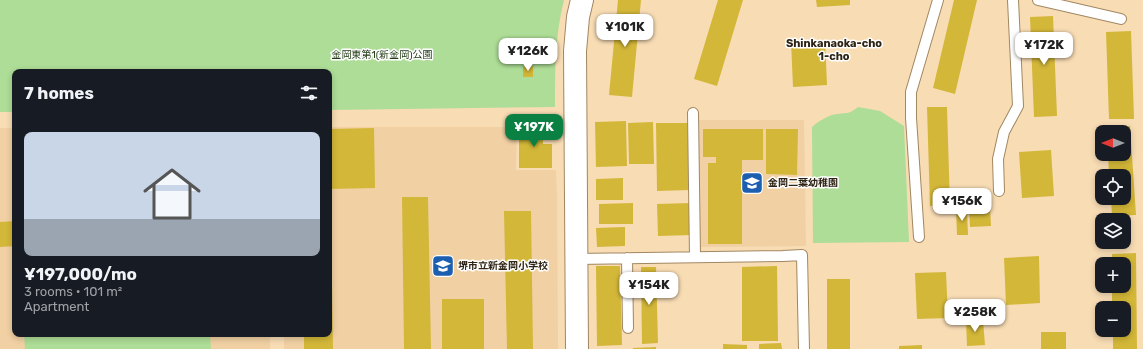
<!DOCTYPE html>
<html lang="en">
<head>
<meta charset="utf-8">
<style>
  body { margin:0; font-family:Rubik,"Noto Sans JP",sans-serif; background:#242831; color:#f1f3f6; height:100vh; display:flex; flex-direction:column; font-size:15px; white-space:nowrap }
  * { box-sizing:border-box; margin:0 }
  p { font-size:13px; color:#9ea1a6 }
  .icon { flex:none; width:22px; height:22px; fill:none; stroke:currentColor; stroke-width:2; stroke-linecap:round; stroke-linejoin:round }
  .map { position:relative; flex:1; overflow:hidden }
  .side { position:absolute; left:12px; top:69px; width:320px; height:268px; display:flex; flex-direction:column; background:#171b24; border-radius:8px; box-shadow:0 2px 6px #0003 }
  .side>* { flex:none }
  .needle { width:26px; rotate:270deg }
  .buttons { position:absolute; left:1095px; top:125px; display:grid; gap:8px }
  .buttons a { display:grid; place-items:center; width:36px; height:36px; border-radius:8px; background:#171b24; box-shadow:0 2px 6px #0003; font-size:20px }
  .price { position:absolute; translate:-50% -34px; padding:0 9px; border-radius:8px; background:#fff; color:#222; font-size:13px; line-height:26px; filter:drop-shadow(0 1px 2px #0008) }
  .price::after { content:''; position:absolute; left:50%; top:24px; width:12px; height:9px; margin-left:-6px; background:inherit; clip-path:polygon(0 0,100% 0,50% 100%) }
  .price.on { background:#0b8043; color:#fff }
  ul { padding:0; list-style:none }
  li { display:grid; align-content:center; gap:8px; height:212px; padding:0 12px }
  li span { display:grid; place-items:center; height:124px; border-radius:8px; color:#555 }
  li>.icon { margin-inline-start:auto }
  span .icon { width:72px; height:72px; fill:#fffc; stroke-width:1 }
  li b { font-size:17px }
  h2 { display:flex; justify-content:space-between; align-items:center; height:48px; padding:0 12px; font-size:17px }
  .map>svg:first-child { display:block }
</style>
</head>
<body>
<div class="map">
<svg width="1143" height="349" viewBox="0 0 1143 349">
  <rect width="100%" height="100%" fill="#f8dcb4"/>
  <!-- built -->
  <path fill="#f1d0a3" d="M698,120h106l2,126 -106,1z
    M329,127h188l-1,43h40l1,28 1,151h-274v-15h45z
    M0,128h15v206h255v15h-270z"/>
  <!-- green -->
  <path fill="#addd96" d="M0,0h564c-9,35 -9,70 -9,107l-226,3v-38h-314v40h-15z
    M858,107l22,4 24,15 5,116 -96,1 -1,-116c7,-6 16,-12 26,-13 12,-2 9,1 20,-7z
    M24,334h186l1,15h-186z"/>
  <!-- building -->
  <path fill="#d3b738" d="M618,0h23l-9,97 -23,-2z
    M718,0h25l-26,86 -23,-7z
    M816,0h34v5l-33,2z
    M954,0h23l-22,94 -22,-6z
    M1053,16l4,100 -23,1 -4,-100z
    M1131,31l3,88h-25l-3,-87z
    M825,40l2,45 -34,2 -2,-46z
    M533,66v11h-10v-10z
    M927,107h20l3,99h-20z
    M626,121l1,45 -31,1 -1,-45z
    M653,122l1,42h-25l-1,-41z
    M656,123h33l1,67 -33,1z
    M519,125h24v19h9v24h-33z
    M1130,126l6,89 -24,1 -1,-18h13v-22h-15l-1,-22h16v-22h-17l-1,-4z
    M374,128l1,60 -46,1v-60z
    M703,129h60v31h-21v84h-34v-81h8v-6h-13z
    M766,129h32l-1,46 -31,-1z
    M1051,150l3,46 -32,2 -3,-46z
    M623,178v22h-27v-21z
    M402,197h26l3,152h-27z
    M633,203v21h-34v-20z
    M691,203l1,32 -34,1 -1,-32z
    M990,208l1,18 -21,1 -1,-18z
    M956,209h11l1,26h-11z
    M504,211h27l2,138h-26z
    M329,213h2l2,136h-29v-15h25z
    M15,221v25l-15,1v-25z
    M625,227v19l-28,1 -1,-19z
    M1136,253l1,96h-24v-19h11v-22h-12v-22h12v-22h-12v-10z
    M1039,256l1,47 -34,2 -2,-47z
    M596,266h24l2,79 -25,1z
    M777,266l1,75h-36v-74z
    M641,267h15l2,76 -16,1z
    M946,272l2,46 -31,1 -2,-46z
    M827,279h23v70h-23z
    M442,299h42v50h-42z
    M983,320l2,25 -18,1 -1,-25z
    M1041,332h25v17h-25z
    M781,343l1,6h-23v-5z
    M723,344l24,1v4h-24z
    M922,345v4h-23v-3z
    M656,347v2h-23v-1z"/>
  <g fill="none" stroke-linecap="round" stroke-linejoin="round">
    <!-- lane casing -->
    <g stroke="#a18762" stroke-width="12">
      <path id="lane" d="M1038,0l83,19
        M693,113l2,143
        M999,191l-1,-32 6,-27 14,-26 -5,-106
        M919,237l-8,-119v-26l27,-92
        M627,258l1,70
        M576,259l207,-3 19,-1 2,94"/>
    </g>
    <!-- secondary casing -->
    <g stroke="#a18762" stroke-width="24">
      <path id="secondary" d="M577,349l-2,-298 3,-34 4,-17"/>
    </g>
    <!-- lane -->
    <use href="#lane" stroke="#fff" stroke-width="10"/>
    <!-- secondary -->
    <use href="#secondary" stroke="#fff" stroke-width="22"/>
  </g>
  <!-- icons -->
  <defs>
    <g id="school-square" transform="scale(1.15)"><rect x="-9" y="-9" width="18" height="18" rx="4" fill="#1c5eaf" stroke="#fff"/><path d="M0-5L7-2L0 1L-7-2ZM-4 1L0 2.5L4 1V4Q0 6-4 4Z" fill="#fff"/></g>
  </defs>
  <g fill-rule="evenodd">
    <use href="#school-square" x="752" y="183"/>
    <use href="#school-square" x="443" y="266"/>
  </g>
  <g text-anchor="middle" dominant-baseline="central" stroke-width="3" stroke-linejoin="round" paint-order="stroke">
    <!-- park labels -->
    <g font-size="10" fill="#233c16" stroke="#fff">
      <text x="382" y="55">金岡東第1(新金岡)公園</text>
    </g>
    <!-- poi labels -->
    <g font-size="10" font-weight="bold" fill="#2e2314" stroke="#fff" text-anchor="start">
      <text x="768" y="183">金岡二葉幼稚園</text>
      <text x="458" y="266">堺市立新金岡小学校</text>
    </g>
    <!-- neighbourhood labels -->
    <g font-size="11" font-weight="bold" fill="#2e2314" stroke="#fff">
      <text x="834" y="43">Shinkanaoka-cho<tspan x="834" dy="13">1-cho</tspan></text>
    </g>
  </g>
</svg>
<div class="buttons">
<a><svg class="needle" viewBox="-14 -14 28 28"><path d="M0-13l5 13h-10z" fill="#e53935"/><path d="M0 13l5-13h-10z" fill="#9ea1a6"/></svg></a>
<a><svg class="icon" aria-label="locate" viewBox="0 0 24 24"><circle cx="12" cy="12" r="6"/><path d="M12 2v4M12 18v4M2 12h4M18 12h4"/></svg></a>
<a><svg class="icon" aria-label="layers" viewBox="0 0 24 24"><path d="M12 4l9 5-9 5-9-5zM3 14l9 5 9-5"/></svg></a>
<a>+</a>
<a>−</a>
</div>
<b class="price" style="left:625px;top:48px">¥101K</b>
<b class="price" style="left:1044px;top:66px">¥172K</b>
<b class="price" style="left:528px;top:72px">¥126K</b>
<b class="price on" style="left:534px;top:148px">¥197K</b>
<b class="price" style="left:962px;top:222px">¥156K</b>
<b class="price" style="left:649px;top:306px">¥154K</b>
<b class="price" style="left:975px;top:333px">¥258K</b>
<section class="side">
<h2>7 homes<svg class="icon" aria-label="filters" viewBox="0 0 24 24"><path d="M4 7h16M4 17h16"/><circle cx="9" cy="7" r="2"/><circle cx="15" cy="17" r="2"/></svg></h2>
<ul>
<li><span style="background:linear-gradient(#c9d6e8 70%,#9aa5b1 0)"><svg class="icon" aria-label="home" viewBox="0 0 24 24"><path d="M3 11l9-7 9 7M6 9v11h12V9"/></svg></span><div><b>¥197,000/mo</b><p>3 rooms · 101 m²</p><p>Apartment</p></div></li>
</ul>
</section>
</div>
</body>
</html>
